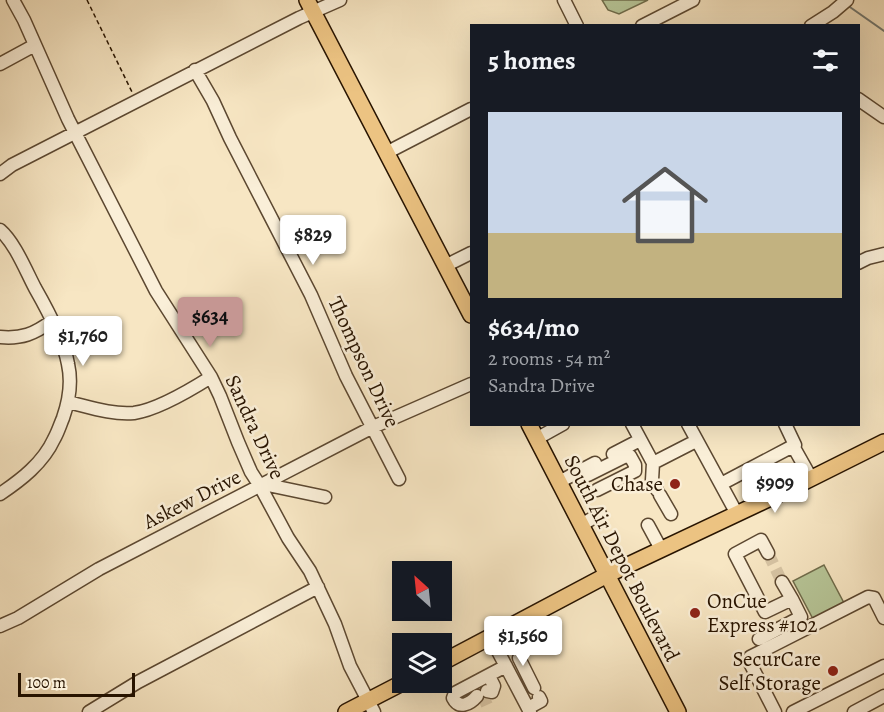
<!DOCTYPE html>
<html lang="en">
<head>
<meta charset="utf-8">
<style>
  body { margin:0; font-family:Alegreya,serif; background:#20242c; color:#f1f3f6; height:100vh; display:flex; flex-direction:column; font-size:22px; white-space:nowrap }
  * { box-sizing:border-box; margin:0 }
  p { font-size:20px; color:#9ea1a6 }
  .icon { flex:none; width:33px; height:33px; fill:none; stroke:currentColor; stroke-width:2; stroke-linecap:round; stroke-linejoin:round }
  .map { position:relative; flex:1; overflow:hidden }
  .side { position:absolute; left:470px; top:24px; width:390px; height:402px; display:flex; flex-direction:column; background:#171b24; border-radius:0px; box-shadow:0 6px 24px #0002 }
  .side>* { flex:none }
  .needle { width:39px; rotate:333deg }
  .controls { position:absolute; left:392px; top:561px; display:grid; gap:12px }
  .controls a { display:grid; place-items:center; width:60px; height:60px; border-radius:0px; background:#171b24; box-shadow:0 6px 24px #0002; font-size:30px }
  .scale { position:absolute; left:18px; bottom:15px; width:117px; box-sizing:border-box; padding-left:6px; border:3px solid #281400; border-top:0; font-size:16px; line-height:21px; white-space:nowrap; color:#281400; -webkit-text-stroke:4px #faefd8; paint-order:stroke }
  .price { position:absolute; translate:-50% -51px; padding:0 14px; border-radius:6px; background:#fff; color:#222; font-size:20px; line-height:39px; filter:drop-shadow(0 2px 3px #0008) }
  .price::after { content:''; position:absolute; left:50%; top:36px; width:18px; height:14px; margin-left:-9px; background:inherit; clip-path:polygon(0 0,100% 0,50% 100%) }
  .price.active { background:#c59692; color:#111 }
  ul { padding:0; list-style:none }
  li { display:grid; align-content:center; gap:12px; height:318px; padding:0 18px }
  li+li { border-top:2px solid #363941 }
  li span { display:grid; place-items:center; height:186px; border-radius:0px; color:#555 }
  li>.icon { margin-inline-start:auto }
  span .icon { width:108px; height:108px; fill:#fffc; stroke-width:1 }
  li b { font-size:26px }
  h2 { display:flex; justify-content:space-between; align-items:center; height:72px; padding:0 18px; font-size:26px }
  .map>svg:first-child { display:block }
</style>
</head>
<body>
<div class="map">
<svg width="884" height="712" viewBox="0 0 884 712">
  <rect width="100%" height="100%" fill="#f7e6c3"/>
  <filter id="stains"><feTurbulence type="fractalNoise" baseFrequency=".00333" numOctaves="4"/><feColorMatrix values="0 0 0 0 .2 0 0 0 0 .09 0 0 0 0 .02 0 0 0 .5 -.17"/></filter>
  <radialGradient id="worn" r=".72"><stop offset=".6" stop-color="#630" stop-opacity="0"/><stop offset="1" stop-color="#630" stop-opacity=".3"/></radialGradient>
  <!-- green -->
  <path fill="#b7c698" stroke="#706d4c" stroke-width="1.5" d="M602,0h46l-29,14 -11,-4z
    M824,565l20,38 -31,16 -20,-38z"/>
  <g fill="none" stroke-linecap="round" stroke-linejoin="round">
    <!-- stream -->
    <path stroke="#717973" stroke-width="2" d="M847,5l37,26"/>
    <!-- minor-tunnel -->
    <path stroke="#d8c6a6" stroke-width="12" stroke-dasharray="12 6" stroke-linecap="butt" d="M768,553l14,29
      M479,702l11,-5"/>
    <!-- minor casing -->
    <g stroke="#5c4831" stroke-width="15">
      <path id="minor" d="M13,0l11,20 44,99 88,172 55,86 9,19 18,46 13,30 9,14 28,52 22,33 25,53 15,42 24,46
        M564,0l13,26
        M642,26l51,-26
        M811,26l22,-14 14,-12
        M0,64l35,-19
        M195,70l18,31 17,37 81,157 35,81 53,103
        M858,99l26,18
        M386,153l85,-44
        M0,174l12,-9 287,-147 41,-18
        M0,230c15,13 26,41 35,58 12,21 29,53 33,76 4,18 1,37 -5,54 -3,7 -5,14 -9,21 -11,24 -33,41 -54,55
        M858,263l10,-5 16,-4
        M445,266l26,-13
        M0,337c22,2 34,-3 52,-16
        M68,402c21,5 44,13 66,11 22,-3 58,-24 77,-36
        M632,424l21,39 -1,17 5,10
        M688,424l49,90
        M785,424l10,21 -2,1 18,32
        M536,439l27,-15
        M613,454l27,-14
        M653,463l43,-22
        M588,475l38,-19h4l5,9v6l-38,19
        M559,482l36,-19
        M263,484l62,13
        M721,484l72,-38
        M660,495l11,19
        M581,525l19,-11
        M648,525l13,24
        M768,553l-7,-13 -26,14 30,58 27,-13 -10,-17
        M0,626l18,-8 81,-49 274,-142 98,-43
        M490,636l40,76
        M759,639l42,-22 -9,-18
        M519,658l15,30
        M487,691l5,1 2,-6 -5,-10
        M477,696c-7,8 -18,14 -24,2l2,-5 51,-27
        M528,708l13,-7 -2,-4
        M89,712l49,-30 180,-95
        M775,712l-25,-49 -1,-3 1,-3 118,-60 6,1 10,20
        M793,712l91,-46
        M854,712l30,-16"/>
    </g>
    <!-- major casing -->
    <g stroke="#281400" stroke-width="18">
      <path id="major" d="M307,0l164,315
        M529,424l149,288
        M441,663l166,-88 191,-90 86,-43
        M346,712l58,-30"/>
    </g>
    <!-- path -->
    <path stroke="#281400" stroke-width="1.5" stroke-dasharray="4.5 3" stroke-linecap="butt" d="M87,0l45,92"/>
    <!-- minor -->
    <use href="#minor" stroke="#faefd8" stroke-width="12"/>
    <!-- major -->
    <use href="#major" stroke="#ecc382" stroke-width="15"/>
  </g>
  <!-- markers -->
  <g fill="#8f2418" stroke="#faefd8" stroke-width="2">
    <circle cx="675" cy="484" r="6"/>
    <circle cx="695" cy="613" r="6"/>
    <circle cx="833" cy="671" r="6"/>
  </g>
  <g text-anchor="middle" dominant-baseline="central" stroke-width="5" stroke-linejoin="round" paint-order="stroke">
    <!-- street labels -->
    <g font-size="21" fill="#281400" stroke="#faefd8">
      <text transform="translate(364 362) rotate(65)">Thompson Drive</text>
      <text transform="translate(255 427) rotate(65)">Sandra Drive</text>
      <text transform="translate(192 499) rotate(-27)">Askew Drive</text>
      <text transform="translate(622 558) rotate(63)">South Air Depot Boulevard</text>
    </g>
    <!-- poi labels -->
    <g font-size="21" fill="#281400" stroke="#faefd8" text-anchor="end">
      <text x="663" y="484">Chase</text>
      <text x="707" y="601" text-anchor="start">OnCue<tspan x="707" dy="24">Express #102</tspan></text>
      <text x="821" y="659">SecurCare<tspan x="821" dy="24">Self Storage</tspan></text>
    </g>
  </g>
  <rect width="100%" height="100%" filter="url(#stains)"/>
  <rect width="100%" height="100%" fill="url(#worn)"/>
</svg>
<div class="controls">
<a><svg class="needle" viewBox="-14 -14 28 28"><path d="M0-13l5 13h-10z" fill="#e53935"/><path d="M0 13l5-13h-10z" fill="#9ea1a6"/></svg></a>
<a><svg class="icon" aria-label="layers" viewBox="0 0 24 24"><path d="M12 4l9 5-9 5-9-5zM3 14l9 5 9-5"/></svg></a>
</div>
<div class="scale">100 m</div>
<b class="price" style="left:313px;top:266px">$829</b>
<b class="price active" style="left:210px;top:348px">$634</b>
<b class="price" style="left:83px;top:367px">$1,760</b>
<b class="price" style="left:775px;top:514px">$909</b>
<b class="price" style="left:523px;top:667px">$1,560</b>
<section class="side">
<h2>5 homes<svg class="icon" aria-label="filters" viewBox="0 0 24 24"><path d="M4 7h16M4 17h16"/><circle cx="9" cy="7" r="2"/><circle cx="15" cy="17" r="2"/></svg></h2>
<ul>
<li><span style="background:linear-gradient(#c9d6e8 65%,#c2b280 0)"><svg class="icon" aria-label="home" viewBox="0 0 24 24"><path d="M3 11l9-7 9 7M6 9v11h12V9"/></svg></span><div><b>$634/mo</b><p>2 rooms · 54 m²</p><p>Sandra Drive</p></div></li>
</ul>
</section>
</div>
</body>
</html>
